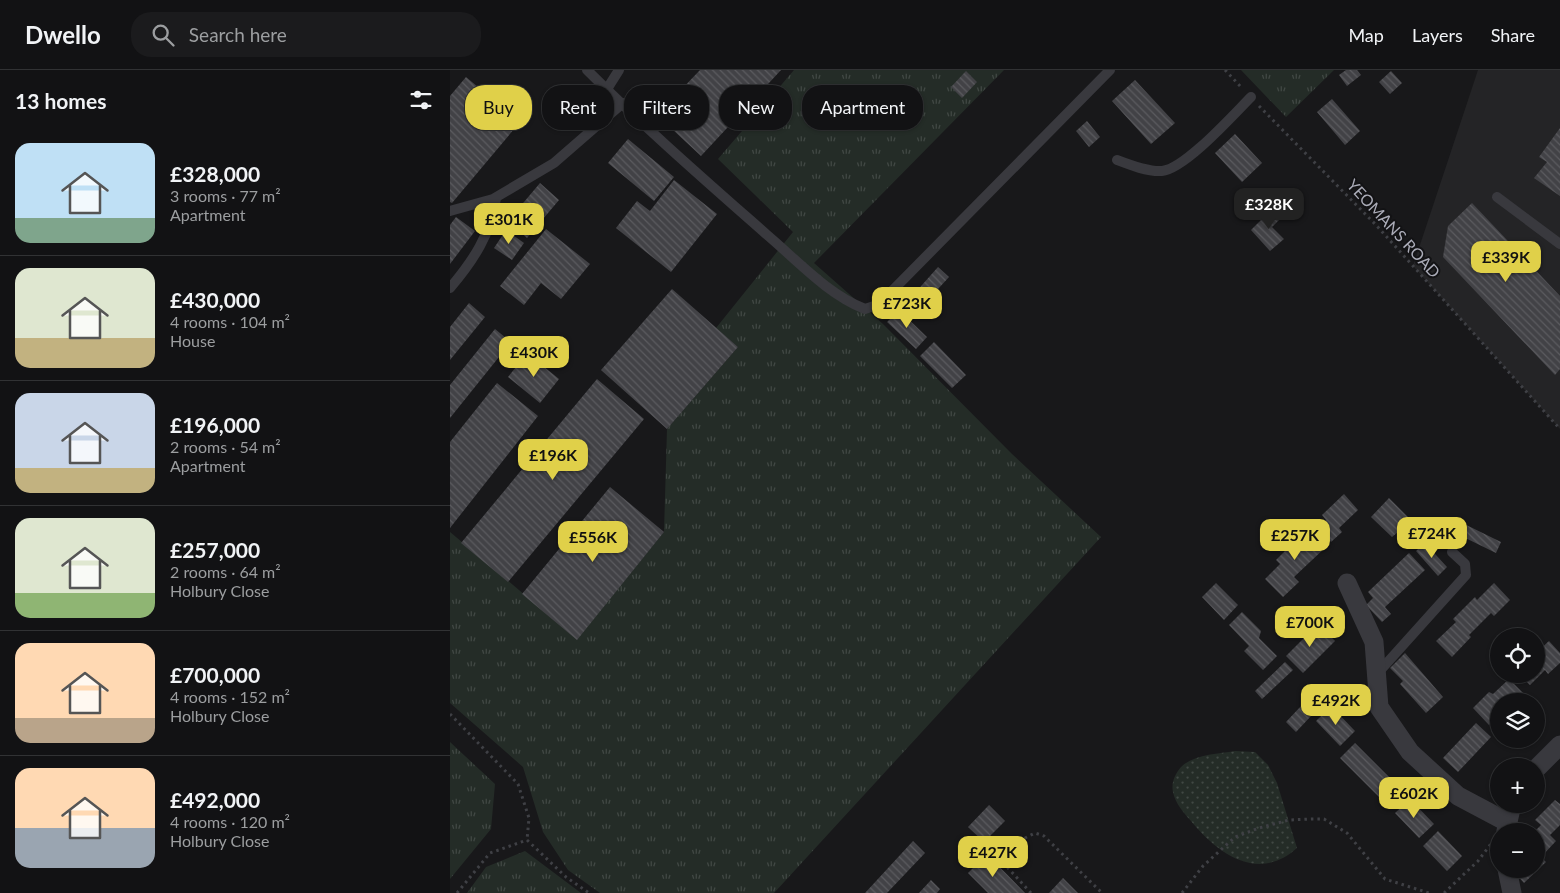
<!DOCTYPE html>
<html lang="en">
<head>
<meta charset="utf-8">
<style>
  body { margin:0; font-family:Lato,sans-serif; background:#1b1b1d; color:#f1f3f6; height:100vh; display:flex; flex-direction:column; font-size:19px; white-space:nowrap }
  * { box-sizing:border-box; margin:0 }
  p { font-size:16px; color:#9c9ea0 }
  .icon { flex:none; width:28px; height:28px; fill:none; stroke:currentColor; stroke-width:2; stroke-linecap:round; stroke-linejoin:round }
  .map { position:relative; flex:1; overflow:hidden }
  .sheet { display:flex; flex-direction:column; background:#121214; width:450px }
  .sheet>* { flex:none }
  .banner { position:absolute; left:15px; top:15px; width:475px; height:45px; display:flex; gap:10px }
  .controls { position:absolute; left:1040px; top:558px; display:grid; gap:10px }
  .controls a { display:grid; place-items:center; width:55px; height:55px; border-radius:50%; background:#121214; box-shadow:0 1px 4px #0004,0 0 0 1px #313234; font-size:25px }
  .price { position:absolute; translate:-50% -42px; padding:0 11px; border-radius:10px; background:#e0d049; color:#111; font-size:16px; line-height:32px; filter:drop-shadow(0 1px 2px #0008) }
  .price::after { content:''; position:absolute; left:50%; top:30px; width:15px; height:11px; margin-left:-8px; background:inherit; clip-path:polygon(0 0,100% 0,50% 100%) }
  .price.active { background:#222; color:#fff }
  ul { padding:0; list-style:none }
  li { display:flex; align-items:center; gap:15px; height:125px; padding:0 15px }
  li+li { border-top:1px solid #313234 }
  li span { display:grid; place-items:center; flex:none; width:140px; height:100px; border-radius:15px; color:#555 }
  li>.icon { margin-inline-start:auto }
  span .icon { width:60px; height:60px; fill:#fffc; stroke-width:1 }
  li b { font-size:21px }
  h2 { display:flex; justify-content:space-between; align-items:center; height:60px; padding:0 15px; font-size:21px }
  .tag { padding:0 18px; border-radius:20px; background:#121214; box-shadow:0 1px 4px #0004,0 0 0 1px #313234; font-size:18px; line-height:45px }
  .tag.active { background:#e0d049; color:#111 }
  header { display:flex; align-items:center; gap:30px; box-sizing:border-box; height:70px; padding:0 25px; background:#121214; border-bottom:1px solid #313234 }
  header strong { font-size:24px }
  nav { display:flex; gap:28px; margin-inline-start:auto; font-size:18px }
  .search { width:350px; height:45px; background:#1b1b1d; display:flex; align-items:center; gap:12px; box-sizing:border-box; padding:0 18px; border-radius:20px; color:#9c9ea0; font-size:19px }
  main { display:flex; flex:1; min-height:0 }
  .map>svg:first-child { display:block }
</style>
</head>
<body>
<header>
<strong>Dwello</strong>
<div class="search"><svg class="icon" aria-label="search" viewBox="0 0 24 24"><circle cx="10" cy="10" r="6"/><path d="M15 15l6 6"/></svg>Search here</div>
<nav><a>Map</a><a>Layers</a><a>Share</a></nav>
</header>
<main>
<section class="sheet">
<h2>13 homes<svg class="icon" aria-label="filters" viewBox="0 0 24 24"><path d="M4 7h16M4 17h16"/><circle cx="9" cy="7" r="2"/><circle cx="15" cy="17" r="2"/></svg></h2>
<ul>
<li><span style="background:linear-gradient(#bfe0f5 75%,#7fa58c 0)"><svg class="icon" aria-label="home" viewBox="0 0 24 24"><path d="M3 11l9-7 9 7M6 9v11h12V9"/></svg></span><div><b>£328,000</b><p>3 rooms · 77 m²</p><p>Apartment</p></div></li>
<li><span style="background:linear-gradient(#dfe7d0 70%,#c2b280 0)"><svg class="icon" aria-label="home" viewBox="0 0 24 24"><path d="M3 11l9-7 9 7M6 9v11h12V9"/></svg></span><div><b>£430,000</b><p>4 rooms · 104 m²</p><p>House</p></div></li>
<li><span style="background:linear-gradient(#c9d6e8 75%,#c2b280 0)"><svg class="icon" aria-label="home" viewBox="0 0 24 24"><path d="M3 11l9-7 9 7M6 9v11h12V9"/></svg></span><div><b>£196,000</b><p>2 rooms · 54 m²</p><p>Apartment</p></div></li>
<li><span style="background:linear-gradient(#dfe7d0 75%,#8fb573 0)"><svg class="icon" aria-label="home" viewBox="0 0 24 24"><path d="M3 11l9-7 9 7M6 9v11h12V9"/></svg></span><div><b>£257,000</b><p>2 rooms · 64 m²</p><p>Holbury Close</p></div></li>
<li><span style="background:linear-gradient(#ffd9b3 75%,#b9a48a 0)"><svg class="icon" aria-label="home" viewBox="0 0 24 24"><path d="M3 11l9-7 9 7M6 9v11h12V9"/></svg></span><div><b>£700,000</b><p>4 rooms · 152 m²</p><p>Holbury Close</p></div></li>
<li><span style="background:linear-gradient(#ffd9b3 60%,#9aa5b1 0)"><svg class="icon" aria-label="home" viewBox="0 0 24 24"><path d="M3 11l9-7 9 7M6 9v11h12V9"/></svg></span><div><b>£492,000</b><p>4 rooms · 120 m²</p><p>Holbury Close</p></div></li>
</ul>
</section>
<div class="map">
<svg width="1110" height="823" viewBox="0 0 1110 823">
  <defs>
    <pattern id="grass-tufts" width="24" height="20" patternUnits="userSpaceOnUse" patternTransform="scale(1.25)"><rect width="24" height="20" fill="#242c27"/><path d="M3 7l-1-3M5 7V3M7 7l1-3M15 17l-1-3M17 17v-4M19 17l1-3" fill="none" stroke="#414844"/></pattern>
    <pattern id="park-dots" width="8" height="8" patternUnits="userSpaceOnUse" patternTransform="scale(1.25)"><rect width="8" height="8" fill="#242c27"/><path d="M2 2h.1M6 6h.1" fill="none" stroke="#414844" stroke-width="1.8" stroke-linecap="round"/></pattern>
    <pattern id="building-back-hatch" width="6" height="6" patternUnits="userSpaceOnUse" patternTransform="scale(1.25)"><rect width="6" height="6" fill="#424246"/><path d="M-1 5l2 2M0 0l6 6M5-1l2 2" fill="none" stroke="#5b5b5f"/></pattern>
  </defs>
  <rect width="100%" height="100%" fill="#18181a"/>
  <!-- built -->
  <path fill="#242426" d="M1028,0h82v359l-147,-163z"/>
  <!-- grass -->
  <path fill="url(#grass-tufts)" d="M344,0h210l-190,193 69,61 129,130 89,83 -327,356h-174l-32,-23 -25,-38 -20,-65 -73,-64v-171l127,107 87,-107 3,-103 71,-82 -22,-19 77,-96 -75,-73z
    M791,0h93l-48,47z
    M0,672l45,42 -4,45 -41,50z
    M75,781l56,42h-114l19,-26z"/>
  <!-- park -->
  <path fill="url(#park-dots)" d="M785,681l20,1 13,13 9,18 20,65c-39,35 -79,6 -106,-27 -7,-8 -16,-18 -18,-29 -2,-9 2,-18 8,-25 13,-13 37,-13 54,-16z"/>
  <!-- building -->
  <path fill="url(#building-back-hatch)" d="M250,0h81l-80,86 -44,-41z
    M896,0h11l4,5 -14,11 -8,-11z
    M516,1l11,11 -15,16 -11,-11z
    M941,1l11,12 -12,11 -11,-12z
    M16,7l54,45 -68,81 -2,-1v-106z
    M685,10l40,43 -24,21 -39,-43z
    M882,29l28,32 -15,14 -28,-33z
    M637,51l13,16 -11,10 -13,-16z
    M1110,58v68l-26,-18 13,-16 -8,-5z
    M785,64l27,29 -20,19 -27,-29z
    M178,69l46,38 -20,24 -46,-38z
    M224,110l43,34 -46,58 -55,-44 21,-27 13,10z
    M90,113l19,17 -32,38 -19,-17z
    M1022,133l88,93v73l-5,6 -112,-118 5,-31z
    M823,138l9,9 -10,10 12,12 -14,12 -19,-21z
    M6,147l19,14 -25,33v-39z
    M96,159l44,35 -29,35 -20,-16 -17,22 -24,-19z
    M56,160l18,13 -12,17 -18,-12z
    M488,197l11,10 -33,36 -10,-10z
    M222,219l66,58 -71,82 -66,-59z
    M19,233l16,14 -35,43v-33z
    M449,240l28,27 -11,12 -29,-27z
    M45,259l16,13 -61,76v-33z
    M484,272l32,33 -14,13 -32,-32z
    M77,283l32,26 -19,24 -32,-26z
    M147,309l47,40 -136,163 -47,-39z
    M47,313l41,33 -88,112v-86z
    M160,417l54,45 -87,108 -55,-46z
    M894,424l14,16 -19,18 3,4 -11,10 -13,-15 8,-7 -4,-5z
    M939,428l22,22 2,-3 12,12 -15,15 -12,-12 -6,5 -21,-20z
    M1000,447l51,25 -5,11 -51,-25z
    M859,457l18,19 -33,31 5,5 -16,15 -18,-18 15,-15 -4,-4z
    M975,473l22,24 -9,9 -22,-25z
    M959,483l16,17 -40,37 6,7 -9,8 -16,-17 7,-7 -5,-6z
    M766,513l22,22 -14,15 -22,-23z
    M1044,513l16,17 -16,16 -3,-3 -22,22 2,2 -19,20 -16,-16 20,-19 -3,-3 22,-22 2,3z
    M792,542l19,19 -2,7 18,18 -14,14 -19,-19 5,-5 -20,-21z
    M868,554l17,17 -32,32 -17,-17z
    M1099,571l11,12v10l-12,11 -3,-4 -15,15 -11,-11h17v-21z
    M955,583l38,44 -17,16 -26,-29 3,-3 -13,-13z
    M835,592l8,8 -31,29 -7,-8z
    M1059,609l16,16 -7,6h-19v14l-10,10 -16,-17 16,-16 4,2z
    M867,619l10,10 -31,33 -10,-10z
    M881,636l24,25 -15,15 -24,-25z
    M1026,653l15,14 -33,35 -15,-14z
    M905,673l50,50 -15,15 -50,-50z
    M960,729l24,25 -15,14 -24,-25z
    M1105,730l5,4v21l-10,10 6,6 -15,16 5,5 -22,21 -13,-14h25l-1,-38 6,-6 -6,-5z
    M539,735l16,16 -21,21 -16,-15z
    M988,761l24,25 -15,15 -24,-25z
    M463,771l12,12 -38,40h-22z
    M537,784l38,39h-37l-20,-20z
    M613,808l15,15h-29z
    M481,810l9,9 -3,4h-18z"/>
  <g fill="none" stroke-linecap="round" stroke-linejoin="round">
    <!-- path -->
    <path stroke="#3f4045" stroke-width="3" stroke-dasharray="2.5 4" stroke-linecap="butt" d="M775,0l16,17
      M809,36l117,119 184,204
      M0,644l68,70 11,34 -2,22
      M77,770l39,37 23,16
      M7,823l33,-40 37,-13
      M581,823l-23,-25 -2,-10 19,-20 10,-5 9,3 58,57
      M732,823l21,-27 32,-29 24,-9 30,-8 22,-1h13l23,14 38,46 44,14
      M994,823l34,-32 15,-20"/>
    <!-- lane -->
    <path stroke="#39393e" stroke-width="10" d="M137,0c57,57 119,111 179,164 31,26 61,60 99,75l12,-4 12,-11 221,-224
      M157,19l12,-19
      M667,90c13,5 31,12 45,11 23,-2 72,-57 89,-74
      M1047,127l63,47
      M0,141l43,-12 61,-36 69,-60
      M0,218c23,-27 41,-54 46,-90
      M927,604l89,-99 -1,-11 -13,-12"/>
    <!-- street -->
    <path stroke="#39393e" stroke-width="19" d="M897,513l27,59 5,65 31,45 48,44 49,26
      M1086,699l24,-24
      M1056,761l6,-27
      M1057,799l5,24"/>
  </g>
  <g text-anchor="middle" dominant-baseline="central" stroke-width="4" stroke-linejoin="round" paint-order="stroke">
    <!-- street labels -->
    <g font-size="16" fill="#abacb8" stroke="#131315">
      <text transform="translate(944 158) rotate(47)">YEOMANS ROAD</text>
    </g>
  </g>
</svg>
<div class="controls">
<a><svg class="icon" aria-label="locate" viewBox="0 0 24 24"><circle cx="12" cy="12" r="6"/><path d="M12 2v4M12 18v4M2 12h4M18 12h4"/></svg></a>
<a><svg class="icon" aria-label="layers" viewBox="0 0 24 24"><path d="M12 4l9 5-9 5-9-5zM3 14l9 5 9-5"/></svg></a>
<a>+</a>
<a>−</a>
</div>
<b class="price active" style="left:819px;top:160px">£328K</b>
<b class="price" style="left:59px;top:175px">£301K</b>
<b class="price" style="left:1056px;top:213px">£339K</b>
<b class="price" style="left:457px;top:259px">£723K</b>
<b class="price" style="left:84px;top:308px">£430K</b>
<b class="price" style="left:103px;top:411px">£196K</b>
<b class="price" style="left:982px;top:489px">£724K</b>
<b class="price" style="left:845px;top:491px">£257K</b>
<b class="price" style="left:143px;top:493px">£556K</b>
<b class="price" style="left:860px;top:578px">£700K</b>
<b class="price" style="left:886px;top:656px">£492K</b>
<b class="price" style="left:964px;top:749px">£602K</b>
<b class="price" style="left:543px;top:808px">£427K</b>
<div class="banner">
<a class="tag active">Buy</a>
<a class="tag">Rent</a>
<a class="tag">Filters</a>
<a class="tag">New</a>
<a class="tag">Apartment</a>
</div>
</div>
</main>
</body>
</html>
